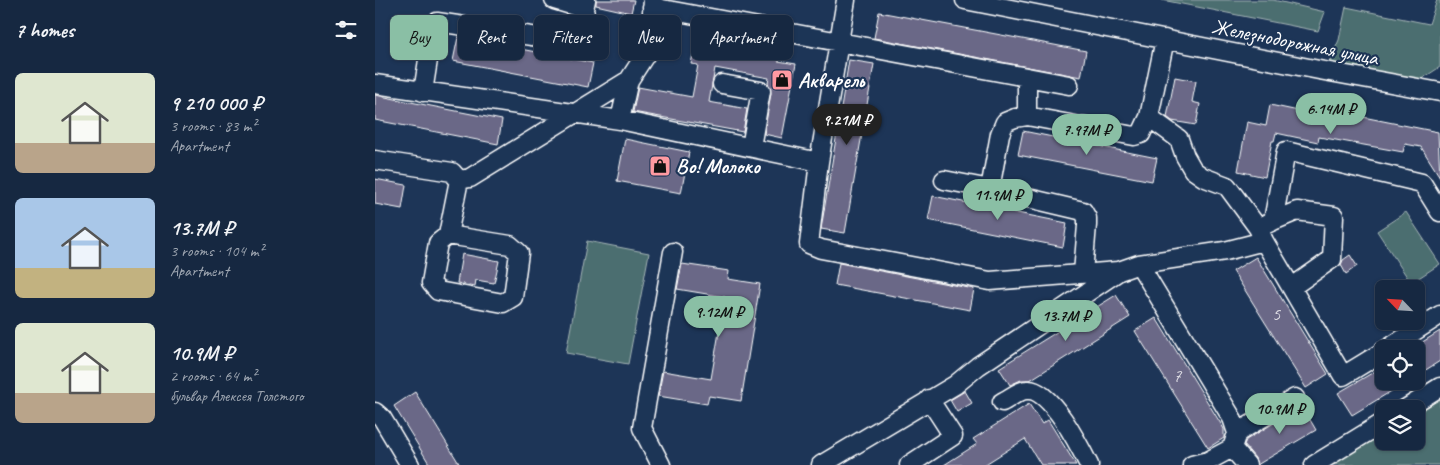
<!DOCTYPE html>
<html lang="en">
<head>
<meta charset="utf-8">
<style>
  body { margin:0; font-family:Caveat,sans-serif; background:#23344c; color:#f1f3f6; height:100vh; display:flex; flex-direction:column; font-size:19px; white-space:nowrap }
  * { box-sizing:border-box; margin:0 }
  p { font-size:16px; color:#9ea6b1 }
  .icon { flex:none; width:28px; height:28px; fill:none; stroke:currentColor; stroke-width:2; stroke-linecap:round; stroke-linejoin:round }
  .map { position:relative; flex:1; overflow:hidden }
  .panel { display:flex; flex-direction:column; background:#162841; width:375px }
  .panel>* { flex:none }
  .banner { position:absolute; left:15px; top:15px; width:475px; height:45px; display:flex; gap:10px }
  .needle { width:32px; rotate:295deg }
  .buttons { position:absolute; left:1000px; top:280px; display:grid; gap:10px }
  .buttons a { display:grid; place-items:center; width:50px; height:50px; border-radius:8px; background:#162841; box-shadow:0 1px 4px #0004,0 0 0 1px #35445a; font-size:25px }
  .price { position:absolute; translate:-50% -42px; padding:0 11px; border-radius:18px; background:#8abfa5; color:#111; font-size:16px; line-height:32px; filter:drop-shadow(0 1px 2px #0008) }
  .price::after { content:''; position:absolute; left:50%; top:30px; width:15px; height:11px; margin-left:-8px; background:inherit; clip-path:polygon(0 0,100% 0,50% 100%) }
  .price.on { background:#222; color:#fff }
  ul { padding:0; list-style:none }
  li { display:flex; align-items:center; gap:15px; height:125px; padding:0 15px }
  li span { display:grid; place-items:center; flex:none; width:140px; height:100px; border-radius:8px; color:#555 }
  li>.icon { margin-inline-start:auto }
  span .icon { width:60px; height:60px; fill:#fffc; stroke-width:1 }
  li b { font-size:21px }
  h2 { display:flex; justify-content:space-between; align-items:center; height:60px; padding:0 15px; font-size:21px }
  .chip { padding:0 18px; border-radius:8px; background:#162841; box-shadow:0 1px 4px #0004,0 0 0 1px #35445a; font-size:18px; line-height:45px }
  .chip.on { background:#8abfa5; color:#111 }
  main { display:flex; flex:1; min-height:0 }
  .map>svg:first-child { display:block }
</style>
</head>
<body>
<main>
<section class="panel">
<h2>7 homes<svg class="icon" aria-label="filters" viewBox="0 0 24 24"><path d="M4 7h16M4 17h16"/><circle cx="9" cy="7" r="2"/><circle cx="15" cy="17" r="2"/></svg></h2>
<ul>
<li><span style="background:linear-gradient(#dfe7d0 70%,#b9a48a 0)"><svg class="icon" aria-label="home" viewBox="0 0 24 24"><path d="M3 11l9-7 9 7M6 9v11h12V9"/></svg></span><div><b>9 210 000 ₽</b><p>3 rooms · 83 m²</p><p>Apartment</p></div></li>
<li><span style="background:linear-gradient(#a9c7e8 70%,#c2b280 0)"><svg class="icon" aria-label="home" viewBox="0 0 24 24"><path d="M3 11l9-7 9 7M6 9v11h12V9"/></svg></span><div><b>13.7M ₽</b><p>3 rooms · 104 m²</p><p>Apartment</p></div></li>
<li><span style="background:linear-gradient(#dfe7d0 70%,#b9a48a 0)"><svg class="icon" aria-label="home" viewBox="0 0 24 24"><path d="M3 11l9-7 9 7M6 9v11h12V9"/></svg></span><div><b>10.9M ₽</b><p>2 rooms · 64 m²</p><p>бульвар Алексея Толстого</p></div></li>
</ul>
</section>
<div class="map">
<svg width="1065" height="465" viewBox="0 0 1065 465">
  <rect width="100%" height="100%" fill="#1d3557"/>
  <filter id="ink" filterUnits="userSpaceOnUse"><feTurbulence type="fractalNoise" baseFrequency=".02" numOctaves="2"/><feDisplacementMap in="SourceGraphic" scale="10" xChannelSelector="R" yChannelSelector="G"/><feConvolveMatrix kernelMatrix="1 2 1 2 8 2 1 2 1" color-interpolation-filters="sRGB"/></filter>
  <g filter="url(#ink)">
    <!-- green -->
    <path fill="#4c6e6f" stroke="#a6b6b7" d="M787,0h111l52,12 -7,19z
      M1062,0h3v67l-20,13 -92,-15 11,-25 7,-33 83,17z
      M1031,212l34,52 -29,19 -34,-52z
      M212,241l62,12 -21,111 -62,-11z
      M1065,395v70h-114l58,-36v12h32v-32z"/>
    <!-- building -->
    <path fill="#6a6787" stroke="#fff" d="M221,0h38l-3,13 -35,-8z
      M504,12l207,39 -5,26 -207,-39z
      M323,29l83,15 -3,17 18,3 -14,74 -18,-4 7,-41 -3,-10 1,-5 -54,-10 -6,34 38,7 -4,23 -110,-20 5,-25 54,10 6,-32 -7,-1z
      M83,37l135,26 -5,24 -135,-26z
      M474,60l25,4 -29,169 -24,-4z
      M800,77l21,4 -4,21 8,2 -4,21 -24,-4 -5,-4z
      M0,95l127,25 -4,24 -123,-24z
      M895,105l57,12 1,-7 110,22 2,45 -19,-30 -16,-3 -2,8 -84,-15 -1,5 -42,-9 -2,8h-2l-7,36 -27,-6 9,-49 19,4z
      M648,131l134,27 -5,23 -134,-26z
      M250,139l64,13 -8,41 -64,-12z
      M0,179l31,6 -4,24 -27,-5z
      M558,196l134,27 -4,24 -135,-27z
      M87,254l37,7 -5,22 -18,-3 -1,6 -18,-3z
      M975,255l7,11 -11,8 -5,-9 2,-5z
      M881,257l72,117 -22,14 -73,-117z
      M464,263l135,26 -4,21 -135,-25z
      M307,264l47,7 -1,8 32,5 -19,117 -32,-5 -2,8 -49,-8 5,-25 48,8 14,-82 -48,-8z
      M741,295l14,22 -100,63h-9l-11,5 -11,-17z
      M781,318l68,111v9l-16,10 -73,-117z
      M1065,331v30l-24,15v-30z
      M1009,366v15h24l-56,34 -14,-22z
      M590,391l7,12 -15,9 -7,-12z
      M40,392l45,73h-30l-36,-59z
      M654,404l13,20 6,-4 28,45h-35l-16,-26 -41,26h-40l33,-21 -4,-5z
      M927,406l14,24 -59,35 -2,-7 -11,-13 2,-5z"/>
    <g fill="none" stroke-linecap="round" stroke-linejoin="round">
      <!-- minor casing -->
      <g stroke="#fff" stroke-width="21">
        <path id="minor" d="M179,0l30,9
          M471,0l-27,162 -10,82 12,5 169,32 128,-10
          M590,0l354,70 121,22
          M277,7l417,78
          M0,84l245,36 199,42
          M347,84l39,7 -10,56
          M48,92l10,-64 4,-6 135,20 9,-4 7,-9 -4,-20 2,-9
          M652,116v-39
          M245,120l9,-40 20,-31 4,-49
          M0,160l77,12 7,8
          M84,180l11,-2 159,-98
          M569,180l46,9
          M898,221l24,-10 37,5 -2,43 -40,28
          M883,228l15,-7 13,-70 136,32 18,29
          M73,235l62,10 9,8 -6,44 -10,6 -65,-12 -7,-8 7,-40 10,-8 11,-55
          M889,241l79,135 41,-25
          M764,264l86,-13 39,-10 -6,-13 -31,-42 -24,-9 -10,-7 -8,-14 -6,-17 -30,-22
          M708,273l4,-48v-7l-4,-7 -93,-22 10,-55 5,-12 10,-4 12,-2 107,20 7,-2 8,-17 16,-78
          M1012,349l53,-34
          M627,402c7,-3 17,-12 25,-12 23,-3 53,57 62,75
          M1030,409l35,-22
          M0,412l7,6 28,47
          M862,433l58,-35
          M286,465l-19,-37 31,-176
          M446,465l134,-80 23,-19 141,-95 20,-7 93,154 5,15 -5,15 15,17
          M534,465l44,-29 -24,-37
          M817,465l16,-4 24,-13
          M939,465l70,-43"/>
      </g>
      <!-- minor -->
      <use href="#minor" stroke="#1d3557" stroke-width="18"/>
    </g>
  </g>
  <!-- icons -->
  <defs>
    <g id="shop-square" transform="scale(1.125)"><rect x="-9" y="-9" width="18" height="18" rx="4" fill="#ff9aa2" stroke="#1d3557"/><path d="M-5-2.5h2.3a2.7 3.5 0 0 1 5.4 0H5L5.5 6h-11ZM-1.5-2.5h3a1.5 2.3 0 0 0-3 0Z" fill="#111"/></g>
  </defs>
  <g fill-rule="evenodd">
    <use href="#shop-square" x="407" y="80"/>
    <use href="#shop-square" x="285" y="166"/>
  </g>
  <g text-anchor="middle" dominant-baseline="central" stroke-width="4.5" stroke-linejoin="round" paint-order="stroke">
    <!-- number labels -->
    <g font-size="19" fill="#dad9e1">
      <text x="901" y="314">5</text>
      <text x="802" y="376">7</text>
    </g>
    <!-- street labels -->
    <g font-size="21" fill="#fff" stroke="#1d3557">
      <text transform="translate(920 42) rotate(11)">Железнодорожная улица</text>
    </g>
    <!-- poi labels -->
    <g font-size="21" font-weight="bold" fill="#fff" stroke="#1d3557" text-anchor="start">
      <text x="423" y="80">Акварель</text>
      <text x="301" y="166">Во! Молоко</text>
    </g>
  </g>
</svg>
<div class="buttons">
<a><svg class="needle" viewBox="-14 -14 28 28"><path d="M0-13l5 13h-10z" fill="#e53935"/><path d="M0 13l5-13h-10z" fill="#9ea6b1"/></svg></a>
<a><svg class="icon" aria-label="locate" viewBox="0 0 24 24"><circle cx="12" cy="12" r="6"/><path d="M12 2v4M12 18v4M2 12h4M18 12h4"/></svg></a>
<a><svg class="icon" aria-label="layers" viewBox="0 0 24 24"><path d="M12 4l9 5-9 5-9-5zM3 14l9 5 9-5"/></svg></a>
</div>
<b class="price" style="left:956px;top:135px">6.14M ₽</b>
<b class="price on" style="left:472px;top:146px">9.21M ₽</b>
<b class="price" style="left:712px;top:156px">7.97M ₽</b>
<b class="price" style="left:623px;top:221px">11.9M ₽</b>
<b class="price" style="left:344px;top:338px">9.12M ₽</b>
<b class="price" style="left:691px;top:342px">13.7M ₽</b>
<b class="price" style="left:905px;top:435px">10.9M ₽</b>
<div class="banner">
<a class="chip on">Buy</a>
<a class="chip">Rent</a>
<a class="chip">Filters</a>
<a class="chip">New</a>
<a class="chip">Apartment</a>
</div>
</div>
</main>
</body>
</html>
